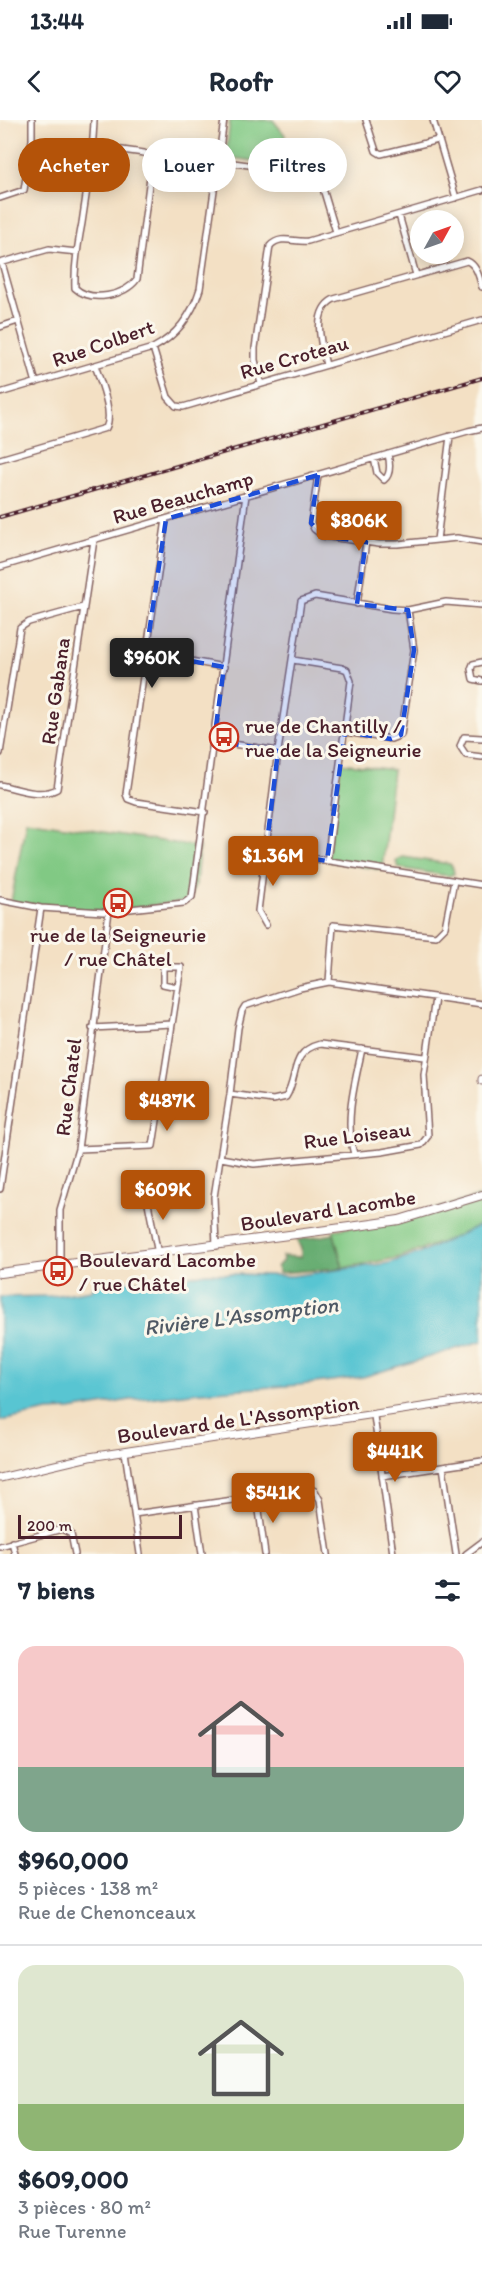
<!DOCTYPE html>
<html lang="fr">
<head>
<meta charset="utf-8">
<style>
  body { margin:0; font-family:Itim,sans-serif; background:#f6f6f7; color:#1f2937; height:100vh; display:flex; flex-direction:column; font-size:22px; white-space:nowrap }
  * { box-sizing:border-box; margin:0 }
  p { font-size:20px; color:#747a83 }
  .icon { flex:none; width:33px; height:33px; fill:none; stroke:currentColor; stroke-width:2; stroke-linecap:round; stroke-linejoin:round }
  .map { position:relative; height:1434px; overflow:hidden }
  .side { display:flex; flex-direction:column; background:#fff; flex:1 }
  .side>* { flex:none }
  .hud { position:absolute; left:18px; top:18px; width:447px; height:54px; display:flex; gap:12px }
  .needle { width:39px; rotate:50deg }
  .fabs { position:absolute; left:410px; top:90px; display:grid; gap:12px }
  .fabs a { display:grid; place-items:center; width:54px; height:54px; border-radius:50%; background:#fff; box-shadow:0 3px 15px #0003; font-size:30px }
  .scale { position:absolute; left:18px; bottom:15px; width:164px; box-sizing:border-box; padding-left:6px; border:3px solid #4a1f2b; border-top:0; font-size:16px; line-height:21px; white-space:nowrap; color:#4a1f2b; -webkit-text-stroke:4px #fbf7ec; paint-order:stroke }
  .price { position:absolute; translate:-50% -51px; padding:0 14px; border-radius:6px; background:#b45309; color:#fff; font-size:20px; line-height:39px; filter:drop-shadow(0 2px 3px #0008) }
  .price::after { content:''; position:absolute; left:50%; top:36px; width:18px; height:14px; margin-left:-9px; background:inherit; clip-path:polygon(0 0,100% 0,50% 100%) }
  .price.on { background:#222; color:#fff }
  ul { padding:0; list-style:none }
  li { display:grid; align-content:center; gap:12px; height:318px; padding:0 18px }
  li+li { border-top:2px solid #e0e1e3 }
  li span { display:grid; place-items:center; height:186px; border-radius:18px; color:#555 }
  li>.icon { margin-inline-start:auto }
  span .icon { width:108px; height:108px; fill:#fffc; stroke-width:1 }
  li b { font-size:26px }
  h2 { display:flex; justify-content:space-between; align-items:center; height:72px; padding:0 18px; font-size:26px }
  .tag { padding:0 21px; border-radius:27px; background:#fff; box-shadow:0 3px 15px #0003; font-size:21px; line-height:54px }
  .tag.on { background:#b45309; color:#fff }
  .status { display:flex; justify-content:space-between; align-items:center; height:42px; padding:0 30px; background:#fff; direction:ltr }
  .status svg { height:16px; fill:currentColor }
  header { display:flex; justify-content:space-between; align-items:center; height:78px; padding:0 18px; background:#fff; font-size:27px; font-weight:700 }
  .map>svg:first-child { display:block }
</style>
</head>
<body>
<div class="status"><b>13:44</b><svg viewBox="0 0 49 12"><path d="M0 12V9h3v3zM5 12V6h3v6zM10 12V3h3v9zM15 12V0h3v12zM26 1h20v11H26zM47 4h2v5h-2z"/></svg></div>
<header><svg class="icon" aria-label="back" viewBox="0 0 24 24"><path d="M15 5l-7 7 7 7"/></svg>Roofr<svg class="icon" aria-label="heart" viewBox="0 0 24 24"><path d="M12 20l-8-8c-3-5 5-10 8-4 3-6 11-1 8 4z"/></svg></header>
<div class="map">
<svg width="482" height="1434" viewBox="0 0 482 1434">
  <rect width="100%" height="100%" fill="#fbf7ec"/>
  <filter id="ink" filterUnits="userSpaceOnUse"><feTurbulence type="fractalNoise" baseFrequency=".0167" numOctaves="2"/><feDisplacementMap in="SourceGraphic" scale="12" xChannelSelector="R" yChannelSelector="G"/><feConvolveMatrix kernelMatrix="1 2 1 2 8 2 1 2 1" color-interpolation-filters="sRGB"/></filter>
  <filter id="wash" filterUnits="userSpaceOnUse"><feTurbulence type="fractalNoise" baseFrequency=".008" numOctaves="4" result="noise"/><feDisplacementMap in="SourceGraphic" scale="24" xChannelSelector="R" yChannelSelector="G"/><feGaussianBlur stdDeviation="1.35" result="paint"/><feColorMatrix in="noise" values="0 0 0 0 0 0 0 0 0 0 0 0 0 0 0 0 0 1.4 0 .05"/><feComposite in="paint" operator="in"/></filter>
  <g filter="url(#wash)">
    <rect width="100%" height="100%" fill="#f3e0c4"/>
    <!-- green -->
    <path fill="#81c984" stroke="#667458" stroke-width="1.5" d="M230,0h43l12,15 -4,30 -55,-8z
      M341,643l52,7 -11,100 -55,-9z
      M26,700l173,27 -3,37 -8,17 -87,11 -90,-10z
      M403,737l47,7 3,4 1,6 -6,2 -49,-8 -3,-6 2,-3z
      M479,1076l3,15v17l-85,30 -54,10 -10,-38 64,-10z"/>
    <!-- forest -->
    <path fill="#68ad72" stroke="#59664e" stroke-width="1.5" d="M334,1114l9,34 -64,5 -2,-6 6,-7 -1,-4 19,1v-8l-4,-9z"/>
    <!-- water -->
    <path fill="#59c5d2" stroke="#52727e" stroke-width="1.5" d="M482,1104v117l-119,36 -64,8 -99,7 -70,8 -60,10 -22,1 -48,10v-124l51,-1 41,-6 1,-3 13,-6h58l42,-8 86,3 97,-13 36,-12z"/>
  </g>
  <g filter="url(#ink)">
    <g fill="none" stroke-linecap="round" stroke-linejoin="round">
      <!-- minor casing -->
      <g stroke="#856361" stroke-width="8">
        <path id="minor" d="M366,0l10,31 5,3 57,-14
          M433,0l23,78
          M93,26l51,7 6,3 2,5 -15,118c-12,17 -46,24 -62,9 -1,-22 3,-44 7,-65 5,-35 11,-68 12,-103
          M219,41l89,12 9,4 4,5 15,50
          M0,78l24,-8 8,-50v-20
          M399,95l17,60
          M0,143l49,-14 28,3
          M2,143l34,120
          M0,207l18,-6
          M153,228l15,49 8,9 7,1 299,-87
          M326,245c-5,-21 -15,-54 8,-66l133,-38c10,4 12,16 15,26
          M261,264l-6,-24v-12l15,-102c11,-12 25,-3 38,-5l174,-51
          M0,273l153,-45c25,-13 39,-33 47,-59l24,-169
          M374,338l3,15 7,7c7,-5 6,-17 4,-26
          M0,339l106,-31c8,-15 -6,-47 -11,-63
          M318,355l-7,48 3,6 9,7 56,8h19l59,-6 25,4
          M166,399l-40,275 2,5 8,3 69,10
          M437,420l13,-104
          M0,447l468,-136 14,-3
          M357,484l9,-62
          M146,533l78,14
          M293,540l49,8 5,2 4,11 -24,180
          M482,542l-9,2 -2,5 2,10 9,2
          M345,612l46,7 10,-4 13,-85 -6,-40
          M482,618l-18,-1 -4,9 6,9 16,2
          M214,621l64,10
          M0,633l20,-125 9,-6 54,-15
          M0,665c18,4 40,13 57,4l37,-249
          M266,731l216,34
          M0,780l41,8 62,4 81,-9 8,-6 54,-402
          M266,805l-8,-14 20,-160 23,-150 14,-5 77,13 16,1 38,-8 36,3
          M329,862l4,-57 103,11 9,-9 9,-46
          M92,908l80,-4
          M230,974l43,6 13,-3c13,-21 3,-45 34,-53l105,13
          M78,1029l75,-3 28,-179h-18v17l14,3
          M354,1034c-10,-34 1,-71 8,-105
          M221,1038l33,6 128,-12 39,-7 7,-9 -4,-61 11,-77
          M0,1069l41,-281
          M146,1073l12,61
          M216,1126l-2,-49 16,-103 8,-66 4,-17 3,-5 55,-18 29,-6 153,22
          M60,1146v-56l18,-61 31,-238
          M374,1296l19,138
          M125,1332l15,102
          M443,1347l13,87
          M382,1356l100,-15
          M257,1376l8,58
          M195,1385l7,49
          M134,1394l177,-25 4,2 5,9 8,54
          M12,1422l3,12
          M0,1426l62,-17 9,5 4,20
          M466,1434l16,-12"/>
      </g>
      <!-- tertiary casing -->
      <g stroke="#856361" stroke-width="9">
        <path id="tertiary" d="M482,959v2
          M0,1358l89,-21 393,-59"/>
      </g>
      <!-- secondary casing -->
      <g stroke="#856361" stroke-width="10">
        <path id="secondary" d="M0,1153l372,-49 27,-4 83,-25"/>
      </g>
      <!-- minor -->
      <use href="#minor" stroke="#fff" stroke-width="5"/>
      <!-- tertiary -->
      <use href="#tertiary" stroke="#fff" stroke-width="7"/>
      <!-- secondary -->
      <use href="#secondary" stroke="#fff" stroke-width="8"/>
      <!-- rail casing -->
      <g stroke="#4a1f2b" stroke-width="4">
        <path id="rail" d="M0,397l482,-139"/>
      </g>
      <!-- rail -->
      <use href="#rail" stroke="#fbf7ec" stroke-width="1.5" stroke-dasharray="4.5" stroke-linecap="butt"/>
    </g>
  </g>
  <!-- marked area -->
  <path fill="#1d4ed8" fill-opacity="0.2" stroke="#1d4ed8" stroke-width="4.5" stroke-dasharray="12 8" stroke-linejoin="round" d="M318,355l-7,48 12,13 43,6 -9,62 51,6 6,40 -13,85 -10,4 -46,-7 -18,129 -61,-10 12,-100 -64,-10 10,-74 -78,-14 20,-134z"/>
  <!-- icons -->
  <defs>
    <g id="bus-ring" transform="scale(1.5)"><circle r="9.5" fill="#fbf7ec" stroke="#c8321e" stroke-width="1.5"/><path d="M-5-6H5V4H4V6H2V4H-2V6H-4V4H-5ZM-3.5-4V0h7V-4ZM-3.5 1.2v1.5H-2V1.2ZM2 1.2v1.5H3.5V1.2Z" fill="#c8321e"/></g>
  </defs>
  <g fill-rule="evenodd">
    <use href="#bus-ring" x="224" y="617"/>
    <use href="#bus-ring" x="118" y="783"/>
    <use href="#bus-ring" x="58" y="1151"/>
  </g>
  <g text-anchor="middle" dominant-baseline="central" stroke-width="6" stroke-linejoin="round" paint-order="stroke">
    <!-- street labels -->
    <g font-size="21" fill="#4a1f2b" stroke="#fbf7ec">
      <text transform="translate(103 223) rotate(-19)">Rue Colbert</text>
      <text transform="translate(294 237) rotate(-16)">Rue Croteau</text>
      <text transform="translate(183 377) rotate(-16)">Rue Beauchamp</text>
      <text transform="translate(55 571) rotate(-82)">Rue Gabana</text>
      <text transform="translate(68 967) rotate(-83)">Rue Chatel</text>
      <text transform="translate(357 1015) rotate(-7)">Rue Loiseau</text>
      <text transform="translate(328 1090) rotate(-9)">Boulevard Lacombe</text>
      <text transform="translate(238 1299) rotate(-8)">Boulevard de L'Assomption</text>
    </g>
    <!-- poi labels -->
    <g font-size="21" fill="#4a1f2b" stroke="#fbf7ec" text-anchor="start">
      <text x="245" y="605">rue de Chantilly /<tspan x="245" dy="24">rue de la Seigneurie</tspan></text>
      <text x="118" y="814" text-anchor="middle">rue de la Seigneurie<tspan x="118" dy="24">/ rue Châtel</tspan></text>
      <text x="79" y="1139">Boulevard Lacombe<tspan x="79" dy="24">/ rue Châtel</tspan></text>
    </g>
    <!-- water labels -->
    <g font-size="22" font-style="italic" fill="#4f5965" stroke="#fbf7ec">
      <text transform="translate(241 1196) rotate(-7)">Rivière L'Assomption</text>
    </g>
  </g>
</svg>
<div class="fabs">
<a><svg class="needle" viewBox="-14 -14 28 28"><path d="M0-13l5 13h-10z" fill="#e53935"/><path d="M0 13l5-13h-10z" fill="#747a83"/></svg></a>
</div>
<div class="scale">200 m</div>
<b class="price" style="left:359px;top:432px">$806K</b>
<b class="price on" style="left:152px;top:569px">$960K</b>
<b class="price" style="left:273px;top:767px">$1.36M</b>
<b class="price" style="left:167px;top:1012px">$487K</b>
<b class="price" style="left:163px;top:1101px">$609K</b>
<b class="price" style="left:395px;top:1363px">$441K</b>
<b class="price" style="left:273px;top:1404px">$541K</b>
<div class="hud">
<a class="tag on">Acheter</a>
<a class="tag">Louer</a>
<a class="tag">Filtres</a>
</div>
</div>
<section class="side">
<h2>7 biens<svg class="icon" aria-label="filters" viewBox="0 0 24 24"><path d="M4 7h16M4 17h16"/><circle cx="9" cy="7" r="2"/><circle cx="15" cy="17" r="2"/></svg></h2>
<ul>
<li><span style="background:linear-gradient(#f6c9c9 65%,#7fa58c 0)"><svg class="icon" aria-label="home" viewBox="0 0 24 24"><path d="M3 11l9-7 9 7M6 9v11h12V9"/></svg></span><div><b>$960,000</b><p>5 pièces · 138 m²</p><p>Rue de Chenonceaux</p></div></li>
<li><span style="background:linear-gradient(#dfe7d0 75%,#8fb573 0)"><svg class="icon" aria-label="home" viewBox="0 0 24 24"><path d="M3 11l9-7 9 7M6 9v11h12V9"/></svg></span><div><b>$609,000</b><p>3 pièces · 80 m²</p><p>Rue Turenne</p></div></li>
</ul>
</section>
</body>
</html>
